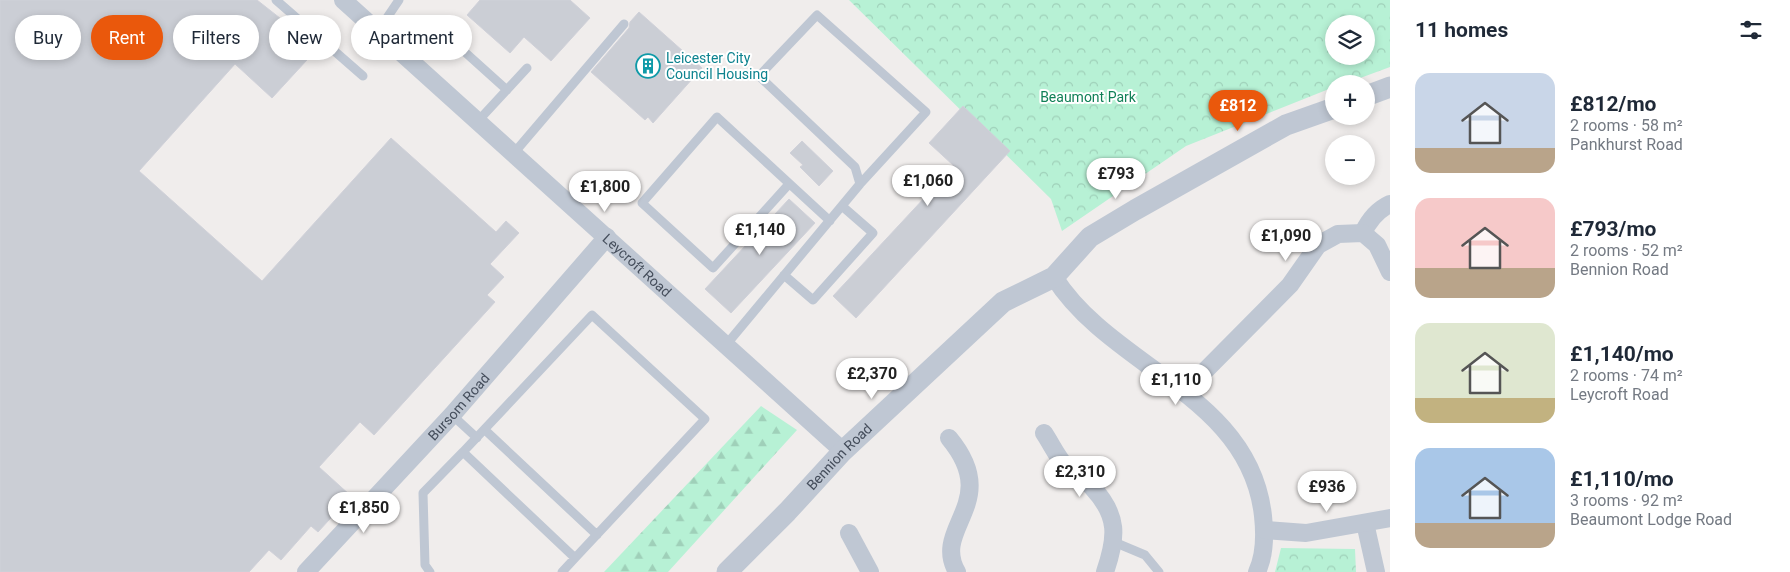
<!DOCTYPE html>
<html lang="en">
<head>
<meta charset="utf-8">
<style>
  body { margin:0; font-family:Roboto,sans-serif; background:#f6f6f7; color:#1f2937; height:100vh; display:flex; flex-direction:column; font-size:19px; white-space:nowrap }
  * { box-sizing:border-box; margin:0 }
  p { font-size:16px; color:#747a83 }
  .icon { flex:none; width:28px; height:28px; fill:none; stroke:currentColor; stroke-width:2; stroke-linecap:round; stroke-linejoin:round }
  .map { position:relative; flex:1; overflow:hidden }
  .drawer { display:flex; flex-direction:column; background:#fff; width:400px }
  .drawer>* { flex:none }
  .guide { position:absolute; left:15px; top:15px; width:475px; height:45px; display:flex; gap:10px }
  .fabs { position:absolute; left:1325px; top:15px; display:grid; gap:10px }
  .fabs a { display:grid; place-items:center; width:50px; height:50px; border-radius:50%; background:#fff; box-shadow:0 2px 8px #0003; font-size:25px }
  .price { position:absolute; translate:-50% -42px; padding:0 11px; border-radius:18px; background:#fff; color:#222; font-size:16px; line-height:32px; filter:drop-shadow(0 1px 2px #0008) }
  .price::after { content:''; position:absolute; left:50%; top:30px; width:15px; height:11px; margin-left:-8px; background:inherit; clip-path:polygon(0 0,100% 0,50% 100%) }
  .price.selected { background:#ea580c; color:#fff }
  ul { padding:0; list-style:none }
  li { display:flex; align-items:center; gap:15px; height:125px; padding:0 25px }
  li span { display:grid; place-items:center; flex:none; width:140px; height:100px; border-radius:15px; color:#555 }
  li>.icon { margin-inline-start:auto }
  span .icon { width:60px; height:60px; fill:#fffc; stroke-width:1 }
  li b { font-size:21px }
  h2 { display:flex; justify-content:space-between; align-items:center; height:60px; padding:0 25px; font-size:21px }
  .chip { padding:0 18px; border-radius:22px; background:#fff; box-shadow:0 2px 8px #0003; font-size:18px; line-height:45px }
  .chip.selected { background:#ea580c; color:#fff }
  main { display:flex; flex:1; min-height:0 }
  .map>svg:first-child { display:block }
</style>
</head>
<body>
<main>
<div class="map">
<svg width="1390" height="572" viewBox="0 0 1390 572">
  <defs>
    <pattern id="forest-firs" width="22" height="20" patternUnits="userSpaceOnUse" patternTransform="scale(1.25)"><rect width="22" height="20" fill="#b7f1d5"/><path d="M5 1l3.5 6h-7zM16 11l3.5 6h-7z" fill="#9fd0b9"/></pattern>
    <pattern id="park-crowns" width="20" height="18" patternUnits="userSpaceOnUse" patternTransform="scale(1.25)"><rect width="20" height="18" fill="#b7f1d5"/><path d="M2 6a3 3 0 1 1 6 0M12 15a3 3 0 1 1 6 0" fill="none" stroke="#9fd0b9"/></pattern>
  </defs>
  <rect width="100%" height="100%" fill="#f0edec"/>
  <!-- forest -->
  <path fill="url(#forest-firs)" d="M761,406l36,24 -129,142h-64z"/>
  <!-- park -->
  <path fill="url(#park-crowns)" fill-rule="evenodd" d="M849,0h541v67l-46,17h-10v3l-148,59 -124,85 -11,-32zM1334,24h32v32h-32z
    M1281,548l74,1 1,23h-81z"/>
  <!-- building -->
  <path fill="#cbced5" stroke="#d0d1d9" d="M0,0h257l61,48 -46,50 -37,-34 -96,107 123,110 129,-143 105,94 10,-11 13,12 -29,31 14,13 -17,18 8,7 -121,133 -14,-13 -41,45 32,29 -33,36 -7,-6 -30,34 -12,-10 -20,22h-249z
    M480,0h90l20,18 -39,43 -27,-24 -14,16 -43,-38z
    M639,12l63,56 -49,55 -5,-6 -3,3 -54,-48 38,-44 1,-6z
    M963,106l47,45 -154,167 -23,-22 121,-130 -25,-23z
    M802,141l31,30 -14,15 -19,-19 3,-2 -13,-12z
    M789,199l26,24 -84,90 -26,-24z"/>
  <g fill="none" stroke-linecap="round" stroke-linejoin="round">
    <!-- service -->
    <path stroke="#bfc7d3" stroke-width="9" d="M276,0l87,76
      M437,27l70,63
      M378,31l21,-31
      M478,121l49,-53
      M514,153l110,-129
      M789,184l-76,84 -71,-65 75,-86 113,104
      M784,275l29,25 60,-67 -31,-27
      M592,315l113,104 -130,139 -112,-106z
      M726,345l134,-161 66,-72 -109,-97 -58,61 96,91 5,17
      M452,415l25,23
      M485,430l112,105
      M1114,542l31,13 14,17
      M430,572l-5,-7 -2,-72 40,-41
      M562,572l13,-14"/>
    <!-- minor -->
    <g stroke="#bfc7d3" stroke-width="18">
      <path id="s1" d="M343,0l500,451"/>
      <path d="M1363,233c6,-13 14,-23 27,-29"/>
      <path d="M1054,277c58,92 196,118 209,239 2,18 2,39 -6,56"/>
      <path d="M1184,392l106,-107 28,-40 20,-11 25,-1 14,12 13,27"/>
      <path d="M1044,433c8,12 14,26 24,36 7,7 17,11 24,18 27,29 25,50 13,85"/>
      <path d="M949,438c54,65 -18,89 8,134"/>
      <path d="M1365,523l11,49"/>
      <path d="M1265,530l41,3 84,-15"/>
      <path d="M849,533l21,39"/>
      <path id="s2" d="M306,572l146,-157 155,-178"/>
    </g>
    <!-- tertiary -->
    <g stroke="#bfc7d3" stroke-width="21">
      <path d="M1366,96l24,-9"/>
      <path id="s3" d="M727,572l60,-60 56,-61 160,-149 51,-25 36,-40 45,-27 151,-85 48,-17"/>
    </g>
  </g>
  <!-- icons -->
  <defs>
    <g id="building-ring" transform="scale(1.25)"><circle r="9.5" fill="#fff" stroke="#0f9aa8" stroke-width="1.5"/><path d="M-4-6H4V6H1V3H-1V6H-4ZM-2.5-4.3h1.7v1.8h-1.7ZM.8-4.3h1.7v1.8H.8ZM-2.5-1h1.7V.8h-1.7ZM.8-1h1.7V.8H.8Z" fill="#0f9aa8"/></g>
  </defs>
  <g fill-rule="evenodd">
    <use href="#building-ring" x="648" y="66"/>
  </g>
  <g text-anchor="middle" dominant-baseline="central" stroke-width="4" stroke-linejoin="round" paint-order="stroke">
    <!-- culture labels -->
    <g font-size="14" fill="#0d838f" stroke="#fff" text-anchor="start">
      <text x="666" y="58">Leicester City<tspan x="666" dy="16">Council Housing</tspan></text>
    </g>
    <!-- park labels -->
    <g font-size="14" fill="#118057" stroke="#fff">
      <text x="1088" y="97">Beaumont Park</text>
    </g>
    <!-- street labels -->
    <g font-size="14" fill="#444d5b" stroke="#fff">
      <text stroke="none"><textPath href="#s1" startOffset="396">Leycroft Road</textPath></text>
      <text stroke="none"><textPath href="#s2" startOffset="225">Bursom Road</textPath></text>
      <text stroke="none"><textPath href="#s3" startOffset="161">Bennion Road</textPath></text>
    </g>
  </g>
</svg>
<div class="fabs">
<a><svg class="icon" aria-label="layers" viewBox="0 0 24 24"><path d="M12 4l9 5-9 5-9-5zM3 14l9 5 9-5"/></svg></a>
<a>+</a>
<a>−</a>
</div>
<b class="price selected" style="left:1238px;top:132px">£812</b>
<b class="price" style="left:1116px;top:200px">£793</b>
<b class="price" style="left:928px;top:207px">£1,060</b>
<b class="price" style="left:605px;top:213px">£1,800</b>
<b class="price" style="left:760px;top:256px">£1,140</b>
<b class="price" style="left:1286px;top:262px">£1,090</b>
<b class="price" style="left:872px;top:400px">£2,370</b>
<b class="price" style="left:1176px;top:406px">£1,110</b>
<b class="price" style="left:1080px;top:498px">£2,310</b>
<b class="price" style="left:1327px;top:513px">£936</b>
<b class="price" style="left:364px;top:534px">£1,850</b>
<div class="guide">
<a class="chip">Buy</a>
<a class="chip selected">Rent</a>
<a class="chip">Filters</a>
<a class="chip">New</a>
<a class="chip">Apartment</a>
</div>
</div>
<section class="drawer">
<h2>11 homes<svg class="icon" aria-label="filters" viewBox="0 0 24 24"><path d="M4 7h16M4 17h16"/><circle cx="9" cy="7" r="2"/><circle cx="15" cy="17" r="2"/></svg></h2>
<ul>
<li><span style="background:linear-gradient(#c9d6e8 75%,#b9a48a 0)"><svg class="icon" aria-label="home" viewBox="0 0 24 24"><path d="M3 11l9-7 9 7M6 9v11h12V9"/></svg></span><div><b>£812/mo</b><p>2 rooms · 58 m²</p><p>Pankhurst Road</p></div></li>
<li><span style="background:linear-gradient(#f6c9c9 70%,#b9a48a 0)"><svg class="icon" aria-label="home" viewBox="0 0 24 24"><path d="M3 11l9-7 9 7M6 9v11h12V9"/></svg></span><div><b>£793/mo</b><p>2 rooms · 52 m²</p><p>Bennion Road</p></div></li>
<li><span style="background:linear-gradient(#dfe7d0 75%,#c2b280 0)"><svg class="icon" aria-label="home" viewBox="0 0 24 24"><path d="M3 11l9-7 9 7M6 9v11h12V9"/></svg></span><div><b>£1,140/mo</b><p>2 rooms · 74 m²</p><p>Leycroft Road</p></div></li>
<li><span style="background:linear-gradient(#a9c7e8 75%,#b9a48a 0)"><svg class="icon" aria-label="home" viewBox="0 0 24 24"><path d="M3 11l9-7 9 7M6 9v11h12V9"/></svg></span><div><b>£1,110/mo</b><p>3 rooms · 92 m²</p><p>Beaumont Lodge Road</p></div></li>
</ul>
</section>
</main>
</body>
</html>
